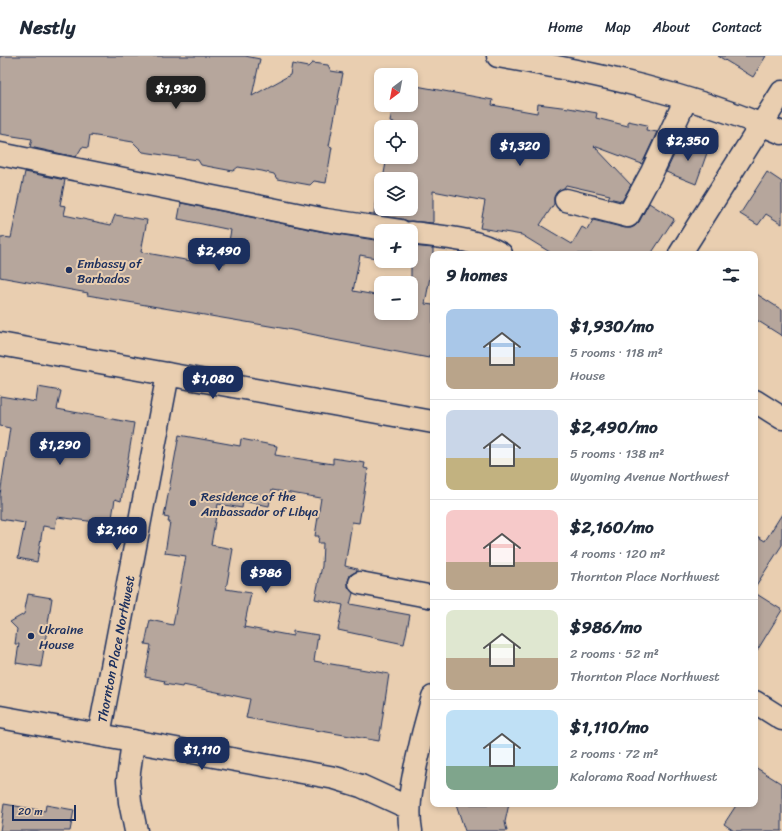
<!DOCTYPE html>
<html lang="en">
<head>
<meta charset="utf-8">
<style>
  body { margin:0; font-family:Sriracha,sans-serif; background:#f2f2f3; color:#1f2937; height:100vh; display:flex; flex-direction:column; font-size:15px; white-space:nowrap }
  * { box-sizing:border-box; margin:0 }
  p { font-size:13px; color:#747a83 }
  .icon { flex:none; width:22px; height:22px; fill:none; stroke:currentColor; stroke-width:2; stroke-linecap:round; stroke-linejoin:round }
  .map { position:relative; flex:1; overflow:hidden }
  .details { position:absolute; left:430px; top:195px; width:328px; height:556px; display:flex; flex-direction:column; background:#fff; border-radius:8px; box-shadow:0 2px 6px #0003 }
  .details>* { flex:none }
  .needle { width:26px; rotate:212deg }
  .controls { position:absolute; left:374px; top:12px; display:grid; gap:8px }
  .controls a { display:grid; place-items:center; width:44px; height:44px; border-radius:8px; background:#fff; box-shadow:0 2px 6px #0003; font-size:20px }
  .scale { position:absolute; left:12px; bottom:10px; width:64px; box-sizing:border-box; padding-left:4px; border:2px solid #1b2f5e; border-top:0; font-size:11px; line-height:14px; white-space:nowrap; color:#1b2f5e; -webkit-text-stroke:3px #e9ceb0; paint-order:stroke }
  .price { position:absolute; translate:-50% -34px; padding:0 9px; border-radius:8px; background:#1b2f5e; color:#fff; font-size:13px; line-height:26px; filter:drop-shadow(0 1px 2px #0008) }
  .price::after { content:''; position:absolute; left:50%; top:24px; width:12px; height:9px; margin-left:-6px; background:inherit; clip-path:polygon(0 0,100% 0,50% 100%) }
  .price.current { background:#222; color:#fff }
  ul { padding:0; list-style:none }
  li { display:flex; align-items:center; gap:12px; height:100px; padding:0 16px }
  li+li { border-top:1px solid #e0e1e3 }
  li span { display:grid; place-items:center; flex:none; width:112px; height:80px; border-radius:8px; color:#555 }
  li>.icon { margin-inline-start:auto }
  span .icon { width:48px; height:48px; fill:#fffc; stroke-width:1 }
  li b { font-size:17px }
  h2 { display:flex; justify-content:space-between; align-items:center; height:48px; padding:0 16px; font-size:17px }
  header { display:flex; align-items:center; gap:24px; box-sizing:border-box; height:56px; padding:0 20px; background:#fff; border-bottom:1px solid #e0e1e3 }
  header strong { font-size:19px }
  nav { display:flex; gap:22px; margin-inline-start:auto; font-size:14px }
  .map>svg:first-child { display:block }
</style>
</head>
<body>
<header>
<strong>Nestly</strong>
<nav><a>Home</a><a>Map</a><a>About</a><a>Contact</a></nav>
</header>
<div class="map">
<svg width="782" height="775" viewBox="0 0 782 775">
  <rect width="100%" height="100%" fill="#e9ceb0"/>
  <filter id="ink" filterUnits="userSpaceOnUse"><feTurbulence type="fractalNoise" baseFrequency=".025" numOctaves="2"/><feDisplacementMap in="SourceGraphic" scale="8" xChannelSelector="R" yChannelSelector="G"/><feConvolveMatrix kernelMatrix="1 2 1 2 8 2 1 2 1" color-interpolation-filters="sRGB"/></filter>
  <g filter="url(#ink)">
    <!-- building -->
    <path fill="#b6a69c" stroke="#1b2f5e" d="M0,0h245l15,3 -8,37 38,-21 2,-11 16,3 4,-4 16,2 3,6 12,2 -14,73 3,1 -6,36 -12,-2 -4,4 -33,-6 -3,-5 -12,-3 -24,-4 -5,4 -32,-6 -3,-5 -55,-8 -10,-10 -43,-7 -2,13 -6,-1 -6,10 -46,-10 2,-8 -32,-5z
      M718,0h48l-13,21z
      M411,29l82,15 -1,5 45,8 1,-9 31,4 28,5 -1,5 32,8v-5l19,4 -1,5 11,2 -15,32 -48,-18 37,39 -9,16 -14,-3 2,-3 -44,-10 -2,3 -7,4 -3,5v7l-14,21 32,19 10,-17 5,3 6,-10 32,8h6l4,-2 4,-4 10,-19 25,16 -23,35h-98l-31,-19 -42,-7 5,-27 -52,-10v32l-25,-2 -6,-2 -28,-4 2,-20 4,1 1,-7v20h30v-30h-28l4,-22h24v-30l-21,-5 3,-17h18z
      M681,84l27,10 -12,34 -30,-12z
      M25,116l40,8 -5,25 6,1 -2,9 47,10 4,-10 32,5 -6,32 50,9v-4l34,6 6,-33 -53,-11 3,-16 143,29 57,9v18l-21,-4 -7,36 28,5v17h30v-49l-19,-3h19v-15l22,2v13l-8,43 8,1v50h-4v3l-105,-20 1,-1 -38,-8 -200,-34 1,-2 -88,-16v-39h3v-1l8,1z
      M767,116l15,10v42l-16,-10 -8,11 -18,-11z
      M755,237l27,17v26l-27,-17z
      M38,331l23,4 -4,18 77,14 -13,78 -6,-2 -4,25 -54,-7 -2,11 -12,-2 -6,36 -19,-4 7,-35 -25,-4v-24l10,-67 -10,-2v-30l36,6z
      M179,379l61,11 1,-7 36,7 -2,9 58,9v-6l32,5 -1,5 4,1 -9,54 -7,-1 -7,44 12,3v2l-7,4 -2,6v6l5,6 -3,11 60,11 -6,29 -66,-14 5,-25 -28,-6 7,-33 1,-23h-5l1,-7h-4l6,-38 -49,-8 -3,16 -26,-5 -1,7 -24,-4 -7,41 22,4 -7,40 25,4 -7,34 49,9v-5l25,4 -4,26 75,13 -10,67 -133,-23 4,-19 -67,-14 -1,2 -18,-3 1,-3 -20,-4 6,-32 -6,-1 5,-24 23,5 13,-69 -21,-3 5,-31h-2l1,-4 -5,-1z
      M782,458v31l-27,42v-52l10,6z
      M755,537l27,17 -27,44z
      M28,538l24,4 -11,69 -25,-4 3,-19h-4l2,-15 -7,-7 14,-8z
      M755,711l27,17v47h-48l-10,-7 13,-20h18z
      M4,748l41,7 1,-6 28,5 -4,21h-70z
      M456,748h53l-4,18 2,9h-42z"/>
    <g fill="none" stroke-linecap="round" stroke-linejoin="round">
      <!-- minor casing -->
      <g stroke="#1b2f5e" stroke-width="25">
        <path id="minor" d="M498,0c96,17 194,38 284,77
          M0,98l326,66 74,11
          M566,144l62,16 24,-44 34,-73
          M411,177c30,4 64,5 90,21
          M680,198l102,-162
          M0,288l433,78
          M755,345l27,17
          M360,527l73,14
          M755,646l27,17
          M0,661l335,61 26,8 48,22
          M99,679l69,-361
          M133,685l-5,39 2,22 6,29
          M411,775c-4,-21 0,-41 4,-62 5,-24 11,-48 18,-72"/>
      </g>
      <!-- minor -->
      <use href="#minor" stroke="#e9ceb0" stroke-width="22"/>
    </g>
  </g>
  <!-- markers -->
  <g fill="#1b2f5e" stroke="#e9ceb0" stroke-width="1.5">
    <circle cx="69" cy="214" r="4"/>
    <circle cx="193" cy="447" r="4"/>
    <circle cx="31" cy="580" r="4"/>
  </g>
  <g text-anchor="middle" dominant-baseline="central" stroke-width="4" stroke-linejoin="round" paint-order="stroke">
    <!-- poi labels -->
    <g font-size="13" fill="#1b2f5e" stroke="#e9ceb0" text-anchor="start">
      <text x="77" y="207">Embassy of<tspan x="77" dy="15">Barbados</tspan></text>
      <text x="201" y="440">Residence of the<tspan x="201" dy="15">Ambassador of Libya</tspan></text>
      <text x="39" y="573">Ukraine<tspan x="39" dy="15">House</tspan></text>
    </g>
    <!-- street labels -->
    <g font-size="13" fill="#1b2f5e" stroke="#e9ceb0">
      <text transform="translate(116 593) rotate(-79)">Thornton Place Northwest</text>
    </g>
  </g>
</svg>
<div class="controls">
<a><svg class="needle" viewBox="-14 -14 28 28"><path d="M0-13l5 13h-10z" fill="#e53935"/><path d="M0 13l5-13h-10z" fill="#747a83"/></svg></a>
<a><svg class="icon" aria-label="locate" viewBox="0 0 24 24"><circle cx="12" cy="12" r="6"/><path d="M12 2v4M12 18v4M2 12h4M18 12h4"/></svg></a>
<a><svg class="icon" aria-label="layers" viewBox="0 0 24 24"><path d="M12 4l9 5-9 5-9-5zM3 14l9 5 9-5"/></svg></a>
<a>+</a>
<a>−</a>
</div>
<div class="scale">20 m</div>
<b class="price current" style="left:176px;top:54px">$1,930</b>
<b class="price" style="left:688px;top:106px">$2,350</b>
<b class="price" style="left:520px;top:111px">$1,320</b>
<b class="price" style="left:219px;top:216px">$2,490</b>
<b class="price" style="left:213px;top:344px">$1,080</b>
<b class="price" style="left:60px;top:410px">$1,290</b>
<b class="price" style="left:117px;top:495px">$2,160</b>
<b class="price" style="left:266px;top:538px">$986</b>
<b class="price" style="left:202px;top:715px">$1,110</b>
<section class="details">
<h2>9 homes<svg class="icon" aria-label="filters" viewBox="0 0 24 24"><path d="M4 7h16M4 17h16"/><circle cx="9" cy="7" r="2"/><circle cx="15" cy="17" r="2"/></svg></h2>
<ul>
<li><span style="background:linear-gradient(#a9c7e8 60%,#b9a48a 0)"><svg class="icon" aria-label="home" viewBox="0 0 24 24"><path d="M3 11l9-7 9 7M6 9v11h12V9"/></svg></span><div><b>$1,930/mo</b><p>5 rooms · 118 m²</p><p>House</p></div></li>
<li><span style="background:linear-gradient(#c9d6e8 60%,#c2b280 0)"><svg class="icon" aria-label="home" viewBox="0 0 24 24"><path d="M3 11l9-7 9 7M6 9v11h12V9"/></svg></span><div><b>$2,490/mo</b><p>5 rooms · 138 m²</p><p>Wyoming Avenue Northwest</p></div></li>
<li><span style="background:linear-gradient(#f6c9c9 65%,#b9a48a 0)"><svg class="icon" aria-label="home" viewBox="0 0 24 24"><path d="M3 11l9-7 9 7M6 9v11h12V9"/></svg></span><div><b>$2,160/mo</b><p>4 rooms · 120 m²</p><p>Thornton Place Northwest</p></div></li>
<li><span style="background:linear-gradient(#dfe7d0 60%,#b9a48a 0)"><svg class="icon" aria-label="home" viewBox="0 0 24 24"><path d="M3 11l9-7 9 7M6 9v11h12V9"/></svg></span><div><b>$986/mo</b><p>2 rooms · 52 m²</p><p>Thornton Place Northwest</p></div></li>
<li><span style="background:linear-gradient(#bfe0f5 70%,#7fa58c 0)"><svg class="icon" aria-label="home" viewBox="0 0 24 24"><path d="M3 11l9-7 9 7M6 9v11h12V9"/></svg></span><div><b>$1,110/mo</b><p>2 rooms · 72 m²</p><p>Kalorama Road Northwest</p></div></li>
</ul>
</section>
</div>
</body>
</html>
